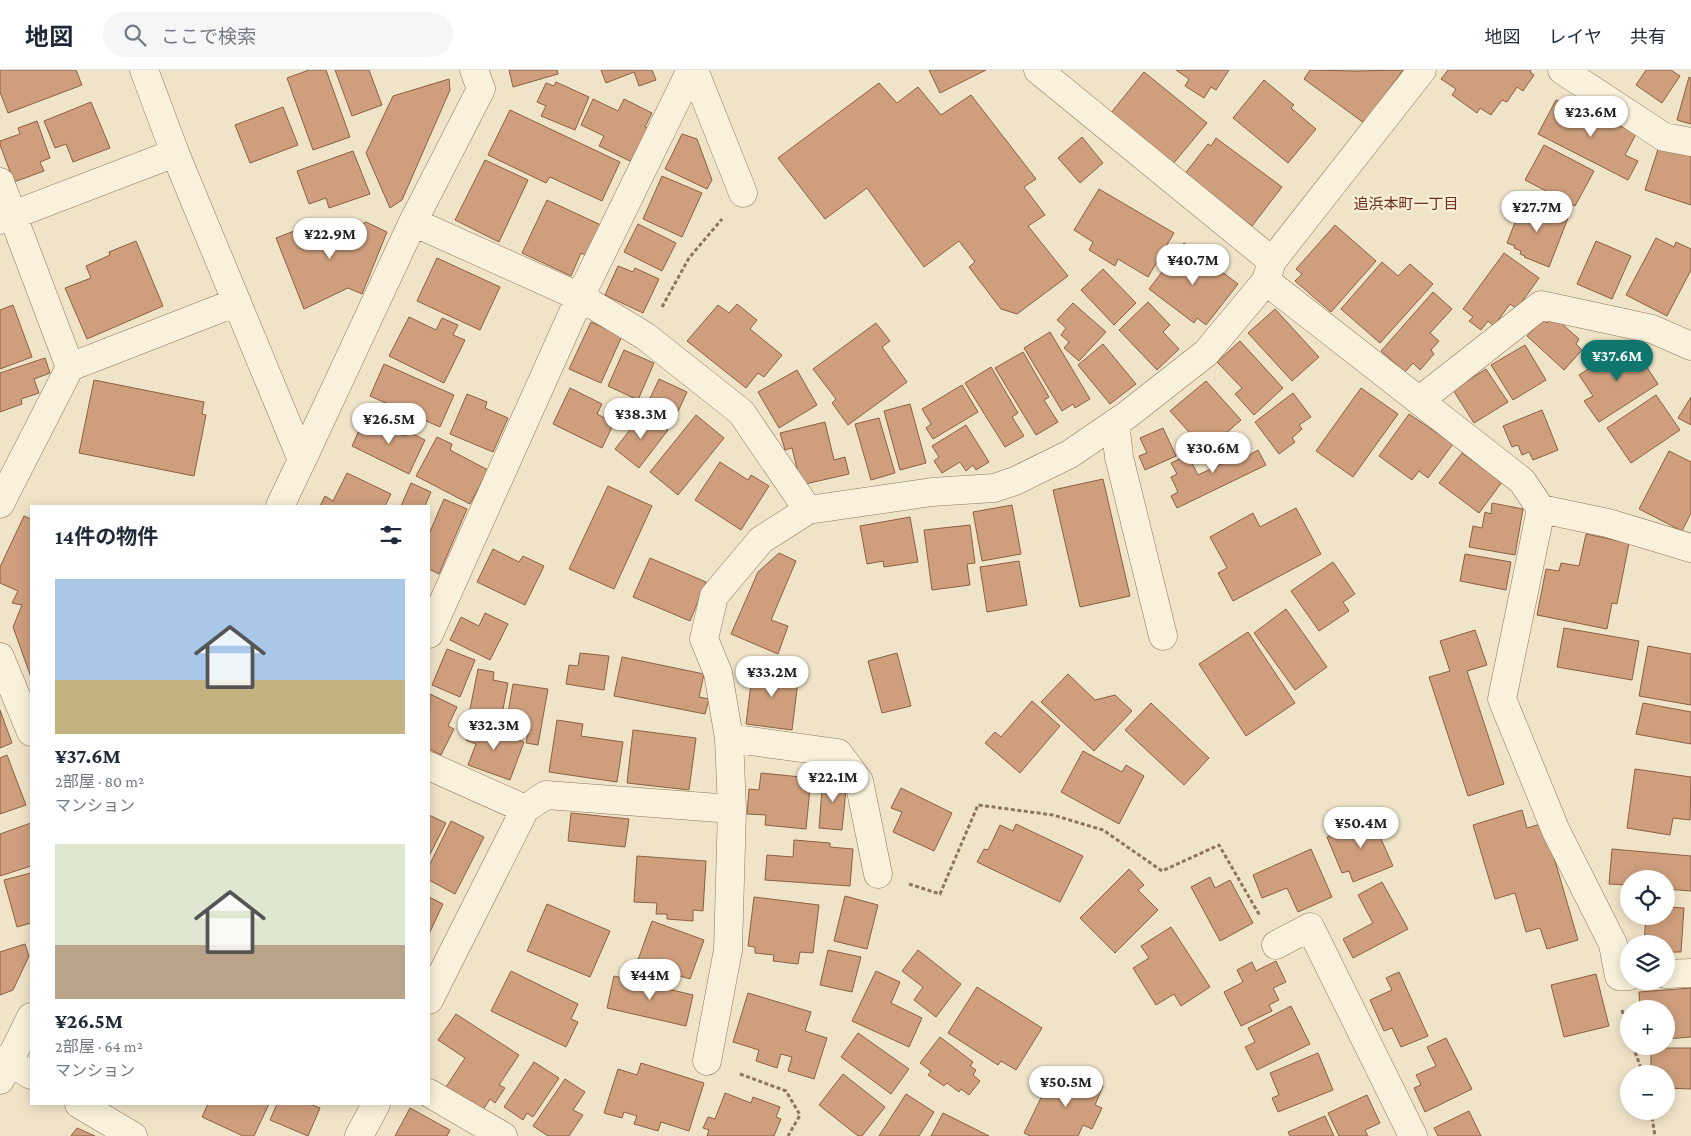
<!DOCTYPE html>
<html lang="ja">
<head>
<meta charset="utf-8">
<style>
  body { margin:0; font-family:"Crimson Pro","Noto Sans JP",serif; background:#f6f6f7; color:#1f2937; height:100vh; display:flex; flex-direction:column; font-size:19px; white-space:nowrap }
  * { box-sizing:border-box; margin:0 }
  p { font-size:16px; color:#747a83 }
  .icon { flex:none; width:28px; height:28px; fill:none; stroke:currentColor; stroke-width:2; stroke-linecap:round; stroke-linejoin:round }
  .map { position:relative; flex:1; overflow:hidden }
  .sheet { position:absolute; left:30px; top:435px; width:400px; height:600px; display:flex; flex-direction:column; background:#fff; border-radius:0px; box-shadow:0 2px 12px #0003 }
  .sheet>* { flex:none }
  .fabs { position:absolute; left:1620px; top:800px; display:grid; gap:10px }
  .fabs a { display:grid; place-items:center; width:55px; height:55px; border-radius:50%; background:#fff; box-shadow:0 2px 12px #0003; font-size:25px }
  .price { position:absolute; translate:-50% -42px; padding:0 11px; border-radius:18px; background:#fff; color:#222; font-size:16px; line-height:32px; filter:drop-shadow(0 1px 2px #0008) }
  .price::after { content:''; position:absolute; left:50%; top:30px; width:15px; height:11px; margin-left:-8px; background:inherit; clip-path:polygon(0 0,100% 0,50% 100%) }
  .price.selected { background:#0f766e; color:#fff }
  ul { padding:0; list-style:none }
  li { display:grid; align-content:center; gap:10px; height:265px; padding:0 25px }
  li span { display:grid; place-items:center; height:155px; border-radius:0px; color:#555 }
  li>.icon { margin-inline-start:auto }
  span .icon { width:90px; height:90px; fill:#fffc; stroke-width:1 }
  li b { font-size:21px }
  h2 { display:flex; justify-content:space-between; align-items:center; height:60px; padding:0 25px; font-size:21px }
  header { display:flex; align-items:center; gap:30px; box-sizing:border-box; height:70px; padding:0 25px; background:#fff; border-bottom:1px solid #e0e1e3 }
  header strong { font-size:24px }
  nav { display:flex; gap:28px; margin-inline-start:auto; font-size:18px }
  .search { width:350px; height:45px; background:#f6f6f7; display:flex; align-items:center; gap:12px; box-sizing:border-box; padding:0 18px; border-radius:28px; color:#747a83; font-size:19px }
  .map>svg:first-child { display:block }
</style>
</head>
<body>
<header>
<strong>地図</strong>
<div class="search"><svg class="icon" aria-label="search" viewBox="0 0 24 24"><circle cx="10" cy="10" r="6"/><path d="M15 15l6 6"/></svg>ここで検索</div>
<nav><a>地図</a><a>レイヤ</a><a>共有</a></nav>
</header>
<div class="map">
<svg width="1691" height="1066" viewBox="0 0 1691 1066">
  <rect width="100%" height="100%" fill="#f0e4c8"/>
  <!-- building -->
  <path fill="#cf9f7d" stroke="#8d5f41" d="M0,0h76l6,15 -74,28 -8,-21z
    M309,0h17l24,67 -37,13 -26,-72z
    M335,0h34l13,35 -30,11z
    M509,0h48l1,4 -45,13z
    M601,0h51l4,10 -17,6 -5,-14 -28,11z
    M929,0h57l-46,23z
    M1176,0h53l-13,20 -5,-3 -7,11 -19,-12 4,-7z
    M1310,0l46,1 47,-1 -39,53 -60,-44z
    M1448,0h83l-1,2 4,3 -11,16 -6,-4 -10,15 -5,-2 -11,15 -11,-7 -3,5 -25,-18 4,-6 -15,-10z
    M1646,0h25l9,6 -18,27 -26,-18z
    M1144,2l63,51 -34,41 -63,-50z
    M1689,7l2,1v46l-14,-4z
    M449,9l1,11 -48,110 -12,8 -24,-55 27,-57z
    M1264,10l30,25 -3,3 25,21 -28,34 -55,-45z
    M556,12l33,15 -14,33 -34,-14 5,-10 -9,-4 9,-19 8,3z
    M879,13l18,20 21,-16 23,28 30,-20 65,84 -12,8 21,28 -17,11 40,50 -51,38 -16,-5 -32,-42 6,-5 -16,-21 -35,26 -57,-79 -42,31 -47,-61z
    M593,29l25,12 6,-12 28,14 -7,14 5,2 -16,34 -35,-17 5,-10 -23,-11z
    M1556,30l23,11 3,-5 54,28 -11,21 13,6 -10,19 -90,-46z
    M91,32l19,46 -37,14 -7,-18 -11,4 -11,-27z
    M283,37l15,38 -48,18 -15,-38z
    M510,40l110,52 -18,39 -52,-24 -4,6 -58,-28z
    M37,51l13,37 -10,4 4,9 -30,11 -14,-37v-4l20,-7 -2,-6z
    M682,64l15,5 15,41 -5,9 -42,-20z
    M1082,67l21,26 -23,20 -22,-25z
    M1216,68l66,49 -30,39 -68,-51 24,-31 3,2z
    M1660,73l31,11v51l-46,-15z
    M1544,75l50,26 -19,35 -50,-26z
    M353,81l17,43 -41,14 -3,-10 -17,6 -12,-33z
    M485,90l43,20 -29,62 -44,-22z
    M662,106l40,17 -20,44 -39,-18z
    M1099,119l75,44 -26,44 -30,-18 -3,7 -26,-16 4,-8 -19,-12z
    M547,130l54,25 -14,31 -6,-3 -10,23 -49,-23z
    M1523,132l45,16 -19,49 -25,-10 1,-1 -5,-2 1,-3 -7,-3 1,-2 -8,-3z
    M323,150l9,20 34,-18 21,10 -25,62 -14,-6 -44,21 -28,-71z
    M638,154l38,19 -14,28 -38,-19z
    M1335,155l41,36 -45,51 -36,-31 7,-7 -6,-5z
    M1656,168l18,9 2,-5 15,7v21l-24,46 -41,-21z
    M136,171l27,65 -76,33 -22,-51 26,-10 -5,-12 24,-11 -1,-3z
    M1596,171l35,15 -19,43 -35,-15z
    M1184,173l54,41 -32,41 -9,-7 -3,5 -45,-34z
    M1504,183l35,25 -22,31 -7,-5 -16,22 -6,-5 -7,9 -12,-9 4,-4 -10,-8z
    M437,188l63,29 -20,43 -63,-29z
    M1382,192l16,14 12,-12 23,20 -53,59 -39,-34z
    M618,196l15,6 2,-4 24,11 -16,34 -38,-18z
    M1103,199l33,34 -22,22 -33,-35z
    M1433,222l19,17 -22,24 9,8 -8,9 3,4 -14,16 -7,-7 -8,9 -24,-21z
    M1148,232l22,23 -7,7 16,17 -22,21 -38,-40z
    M1073,233l33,29 -27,29 -15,-13 5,-6 -8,-7 5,-7 -9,-8z
    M737,234l20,16 -7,9 32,26 -18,22 -6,-4 -12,15 -59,-47 31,-36 11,8z
    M13,235l19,52 -32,12v-59z
    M1275,239l44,48 -27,24 -44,-48z
    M1553,246l26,23 -3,5 6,6 -18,20 -37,-34 16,-17 4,4z
    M409,247l27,13 6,-12 16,7 -5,10 12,5 -21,43 -55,-27z
    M591,252l31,14 -21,47 -32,-14z
    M876,253l14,18 -8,6 25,35 -59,43 -16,-22 4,-4 -23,-30z
    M1050,262l40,67 -15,9 -2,-4 -11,7 -38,-63z
    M1240,271l43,47 -29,27 -19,-21 7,-6 -25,-26z
    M1630,272l28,42 -59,38 -15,-21 9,-5 -14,-21z
    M1103,274l33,40 -26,20 -32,-39z
    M1525,275l21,35 -33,20 -22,-35z
    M624,280l30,13 -16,37 -30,-14z
    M1023,282l26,45 -5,3 14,22 -22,13 -41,-67z
    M45,288l5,15 -16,6 5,14 -18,6 1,5 -22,8v-39z
    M384,294l70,31 -14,32 -70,-31z
    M991,297l27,46 -6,4 12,19 -19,11 -40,-64z
    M1486,299l22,33 -34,21 -21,-33z
    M797,300l20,35 -38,23 -21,-36z
    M659,309l28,13 -12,26 -28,-13z
    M94,310l110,22 -2,12 4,1 -12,61 -115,-23z
    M1206,311l35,39 -35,31 -36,-40z
    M962,315l16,27 -45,27 -7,-11 5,-4 -9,-15z
    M570,318l32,16 -5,10 17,9 -12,25 -49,-24z
    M1361,318l37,26 -45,63 -37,-26z
    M1293,323l18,24 -12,8 3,4 -10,9 3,4 -16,12 -24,-32z
    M467,324l20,8 -2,6 23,10 -15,34 -43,-18z
    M1656,325l24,35 -49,33 -24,-35z
    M1691,327v28l-13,-7z
    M910,334l16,59 -26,7 -16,-59z
    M1542,340l16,40 -25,10 -4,-8 -7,3 -4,-10 -6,2 -9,-21z
    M644,342l24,18 -29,38 -24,-19z
    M1409,344l44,30 -25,34 -9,-7 -7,9 -33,-24z
    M696,345l28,23 -46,57 -28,-23z
    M365,347l39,19 3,-5 18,9 -16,34 -57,-28z
    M879,348l16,55 -24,7 -16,-56z
    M825,352l9,38 11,-3 4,17 -48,11 -9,-37 -7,2 -5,-17z
    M966,355l23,37 -13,8 -3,-5 -7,6 -6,-9 -18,11 -8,-12 5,-4 -7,-11z
    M1163,358l13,28 -31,14 -6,-14 8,-3 -7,-15z
    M437,367l15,7 -2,6 38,20 -18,34 -54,-28z
    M1241,371l8,14 9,-5 8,15 -89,43 -6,-12 7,-4 -7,-15 6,-3 -6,-11 17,-8 10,20 34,-16 -6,-12z
    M1669,381l22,11v51l-9,18 -43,-22z
    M1462,383l40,29 -23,31 -40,-30z
    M720,392l28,18 3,-5 18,11 -28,44 -46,-30z
    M347,403l44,21 -6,12h-65l5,-10 8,5z
    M1103,409l27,117 -50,11 -27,-117z
    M411,413l20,9 -6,14h-24z
    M608,416l44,20 -38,83 -45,-20z
    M444,429l23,10 -28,65 -10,-5v-35z
    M1492,433l31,6 -8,46 -46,-8 4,-21 9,2 3,-16 6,2z
    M1012,435l9,49 -39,7 -9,-49z
    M1296,438l25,46 -88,47 -15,-28 9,-5 -17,-31 43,-24 7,14z
    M24,446l7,3v158l-18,-50 9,-22 -10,-2 6,-12 -18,-8v-16z
    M910,447l8,45 -34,5 -1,-6 -16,3 -7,-38z
    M970,455l5,38 -8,1 3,21 -38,5 -8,-60z
    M1586,464l43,9 -12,61 -5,-1 -5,26 -70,-14 9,-46 13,2 2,-8 18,3z
    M493,479l26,13 4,-6 21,10 -19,39 -48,-23z
    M779,483l17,8 -25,59 17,6 -10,28 -47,-20 27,-62z
    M1465,484l46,8 -5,28 -46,-9z
    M650,488l56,24 -16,39 -57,-24z
    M1019,491l8,44 -40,7 -7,-45z
    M1333,492l22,32 -12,8 6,9 -30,20 -28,-40z
    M1286,539l41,58 -32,23 -41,-57z
    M485,543l23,11 -18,36 -40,-20 11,-23 18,9z
    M1564,558l75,13 -7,39 -75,-13z
    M1475,560l12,35 -20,6 37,113 -36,12 -39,-119 21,-6 -10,-30z
    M1248,562l47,71 -49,33 -47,-72z
    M1648,576l43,8v51l-52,-9z
    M447,579l28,11 -15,37 -28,-12z
    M580,583l29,3 -5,34 -38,-6 3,-19 9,1z
    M897,583l14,53 -29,7 -14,-52z
    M622,587l82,17 -5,23 10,2 -4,15 -91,-18z
    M753,597l46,6 -7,57 -46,-6z
    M478,599l16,3 -1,8 15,3 -8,42 -32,-6z
    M1068,604l27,26 20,-5 17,16 -38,40 -53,-49z
    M513,614l35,5 -10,56 -12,-2 2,-10 -23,-3z
    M430,624l27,13 -9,19 6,3 -13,26 -12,-6z
    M1032,631l28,25 -40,47 -35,-30 10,-11 6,5z
    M1151,633l58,55 -25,27 -59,-55z
    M1643,633l48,9v32l-55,-10z
    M0,640l12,33 -12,5z
    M557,650l26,4 -2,12 42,6 -6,40 -68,-10z
    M473,653l51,19 -14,38 -42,-15 8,-21 -10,-4z
    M633,660l63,8 -7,52 -62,-7z
    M1083,681l39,21 4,-7 18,11 -25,48 -58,-32z
    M7,685l19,50 -26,9v-56z
    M1635,699l56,8 -1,43 -17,-2 -3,17 -43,-7z
    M761,703l50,5 -5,51 -41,-4 1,-10 -19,-1 2,-25 10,1z
    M823,707l24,2 -5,51 -23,-2z
    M901,718l51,25 -18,38 -41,-19 9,-20 -11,-4z
    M1522,740l5,18 17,-5 34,117 -31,9 -7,-21 -14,4 -11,-39 -20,6 -22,-74z
    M571,743l58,6 -4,28 -57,-6z
    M429,745l17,8 -17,33z
    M1379,746l8,21 -6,2 12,27 -40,16 -4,-11 -7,2 -15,-36z
    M451,751l33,16 -29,57 -26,-14v-14z
    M31,753v43l-31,10v-42z
    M1016,754l67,32 -23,46 -83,-40 7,-13 4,1 12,-25 13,6z
    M794,770l36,3v4l23,2 -3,37 -85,-6 2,-25 26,2z
    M1311,779l21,48 -34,15 -11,-24 -25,10 -9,-23z
    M1612,779l79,7v35l-25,-2v-10h-37v6l-20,-1z
    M637,786l69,5 -3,50 -10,-1v11l-26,-2v-5h-11l1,-11 -23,-1z
    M1129,799l15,16 -6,5 20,20 -43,43 -35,-35z
    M31,803v50l-14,4 -13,-47z
    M1210,807l5,11 15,-8 23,43 -33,18 -29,-54z
    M1382,812l26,47 -55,29 -10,-19 30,-16 -15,-28z
    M845,826l33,9 -11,44 -33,-8z
    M429,827l14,7 -14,30z
    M754,827l65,8 -6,48 -13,-1 -2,12 -25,-3 1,-6 -19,-2v-6l-7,-1z
    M547,834l63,27 -20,46 -63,-26z
    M1666,837l18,1 -3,44h-15v-8h-22l2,-28h20z
    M652,851l52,19 -14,39 -10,-3 -3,8 -42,-16z
    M1171,857l39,60 -29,19 -7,-12 -18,11 -23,-37 16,-10 -8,-12z
    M25,874l4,12 -16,34 -13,5v-43z
    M828,880l33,7 -9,35 -32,-7z
    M918,880l43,34 -25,33 -22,-17 9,-13 -21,-16z
    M1276,891l10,21 -13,6 6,12 -10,5 3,6 -31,15 -17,-34 19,-10 -6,-12 15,-8 4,9z
    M511,901l67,33 -7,15 7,3 -12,25 -75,-36z
    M876,901l24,11 -9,21 31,15 -13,29 -57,-26z
    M1399,902l29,64 -27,11 -9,-19 -8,3 -14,-31 22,-10 -6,-12z
    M1596,904l13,52 -45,11 -13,-52z
    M614,906l79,19 -7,31 -79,-18z
    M977,917l65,41 -26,42 -15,-9 -3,4 -50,-32z
    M1691,918v49l-25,2v-30h-26l-1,-17z
    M748,923l63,19 -6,19 22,7 -13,41 -26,-8 4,-14 -11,-3 -4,14 -21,-7 3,-11 -26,-8z
    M1291,936l19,38 -53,26 -12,-23 10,-5 -7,-14z
    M456,944l63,41 -20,30 6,3 -10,15 -5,-4 -9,14 -37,-23 21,-32 -27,-18z
    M858,963l51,36 -18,25 -50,-37z
    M940,967l33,25 -3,4 6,4 -3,5 7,6 -11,14 -8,-6 -2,3 -12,-9 -3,3 -16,-11 3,-4 -11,-8z
    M1446,968l26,51 -47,23 -11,-24 7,-3 -5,-10 20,-9 -9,-19z
    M1651,978h40v41l-25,-1v-14h-15z
    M1318,983l15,37 -55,22 -6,-14 7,-3 -9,-22z
    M534,992l25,16 -26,39 -6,-4 -4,7 -19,-13z
    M641,993l63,20 -15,48 -28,-9 -3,9 -24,-7 3,-8 -13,-4 -2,6 -18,-5 14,-44 19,6z
    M1054,1001l23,11 3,-7 23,11 -8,19 7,3 -10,21 -9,-4 -5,11h-48l-6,-3z
    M843,1004l42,33 -23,29h-4l-39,-31z
    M565,1009l20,13 -12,18 10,5 -14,21h-21l-15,-10z
    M725,1023l26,10 2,-6 27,10 -4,10 5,2 -7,17h-67l2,-6 -6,-2 5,-11 7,2z
    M906,1024l28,18 -15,24h-40z
    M1367,1025l13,28 -15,7 3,6h-29l-11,-23z
    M208,1034h61l-15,32h-11l-41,-19z
    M277,1034h33l10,4 -12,28 -38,-16z
    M410,1038l40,22 -3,6h-52z
    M1469,1041l12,25h-43l-4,-8z
    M943,1043l46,23h-58z
    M1325,1046l9,20h-44l-2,-4z
    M77,1058l18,8h-24z"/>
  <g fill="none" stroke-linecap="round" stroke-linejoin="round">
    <!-- minor casing -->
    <g stroke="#8d765c" stroke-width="29">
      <path id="minor" d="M144,0l31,83 127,307 -22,46
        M694,0l49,123
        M1038,0l234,191
        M1562,0l102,67 27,5
        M0,112l70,185 -70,137
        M0,150l175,-67
        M413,152l167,75 65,39 96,76 67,98
        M1266,211l256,200 19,28 -39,190 54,132 57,113 6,32h10
        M70,297l167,-65
        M1420,330l121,-95 111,24 39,17
        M1115,353l4,34 44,179
        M302,390l111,-238 68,-133 -7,-19
        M1541,439l67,14 83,25
        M429,564l151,-337 111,-227
        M0,587l31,75
        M729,668l109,15 21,28 19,93
        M429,696l96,43
        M1276,875l34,-18 103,209
        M1666,904l25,-1
        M429,930l96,-191 21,-14 186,14
        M0,990l10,2 21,13
        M707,991l21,-111 4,-141 -3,-71 -11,-65 -14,-34 10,-43 47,-56 47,-30 124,-18 62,-4 21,-7 55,-27 57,-39 79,-62 60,-72 6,-20 150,-191
        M0,1010l31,-63
        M429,1023l74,43
        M79,1034l54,32
        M359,1066l17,-32"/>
    </g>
    <!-- path -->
    <path stroke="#8d765c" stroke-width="3" stroke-dasharray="4 2.5" stroke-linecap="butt" d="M662,237l27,-49 33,-39
      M909,814l31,10 38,-89 75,10 50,15 59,41 57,-26 41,71
      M1622,940l7,24
      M1633,976l10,28
      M740,1004l46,17 14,24 -12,21
      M1651,1041l4,25"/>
    <!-- minor -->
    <use href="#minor" stroke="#faf1dc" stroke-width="28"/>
  </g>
  <g text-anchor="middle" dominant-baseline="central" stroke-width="5" stroke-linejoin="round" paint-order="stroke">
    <!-- neighbourhood labels -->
    <g font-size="15" fill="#6b2e1e" stroke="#f7eed8">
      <text x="1406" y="134">追浜本町一丁目</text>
    </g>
  </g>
</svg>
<div class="fabs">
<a><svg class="icon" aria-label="locate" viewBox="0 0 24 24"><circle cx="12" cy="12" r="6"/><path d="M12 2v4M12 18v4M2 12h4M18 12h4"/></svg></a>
<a><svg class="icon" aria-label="layers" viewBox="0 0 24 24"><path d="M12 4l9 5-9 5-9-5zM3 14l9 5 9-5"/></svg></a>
<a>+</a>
<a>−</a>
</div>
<b class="price" style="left:1591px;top:68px">¥23.6M</b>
<b class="price" style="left:1537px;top:163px">¥27.7M</b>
<b class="price" style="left:330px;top:190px">¥22.9M</b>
<b class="price" style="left:1193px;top:216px">¥40.7M</b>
<b class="price selected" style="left:1617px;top:312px">¥37.6M</b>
<b class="price" style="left:641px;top:370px">¥38.3M</b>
<b class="price" style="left:389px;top:375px">¥26.5M</b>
<b class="price" style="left:1213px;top:404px">¥30.6M</b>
<b class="price" style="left:772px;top:628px">¥33.2M</b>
<b class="price" style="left:494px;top:681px">¥32.3M</b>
<b class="price" style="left:833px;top:733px">¥22.1M</b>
<b class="price" style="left:1361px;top:779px">¥50.4M</b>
<b class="price" style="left:650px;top:931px">¥44M</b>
<b class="price" style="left:1066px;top:1038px">¥50.5M</b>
<section class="sheet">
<h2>14件の物件<svg class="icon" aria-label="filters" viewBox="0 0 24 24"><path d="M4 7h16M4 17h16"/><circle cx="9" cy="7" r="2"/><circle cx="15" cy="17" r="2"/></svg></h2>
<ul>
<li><span style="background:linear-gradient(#a9c7e8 65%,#c2b280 0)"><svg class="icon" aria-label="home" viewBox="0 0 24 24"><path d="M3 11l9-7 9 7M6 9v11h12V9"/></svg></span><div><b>¥37.6M</b><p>2部屋 · 80 m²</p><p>マンション</p></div></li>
<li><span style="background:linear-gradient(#dfe7d0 65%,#b9a48a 0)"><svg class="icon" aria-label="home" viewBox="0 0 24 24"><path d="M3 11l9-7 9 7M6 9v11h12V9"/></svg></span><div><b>¥26.5M</b><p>2部屋 · 64 m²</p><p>マンション</p></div></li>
</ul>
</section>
</div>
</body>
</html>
